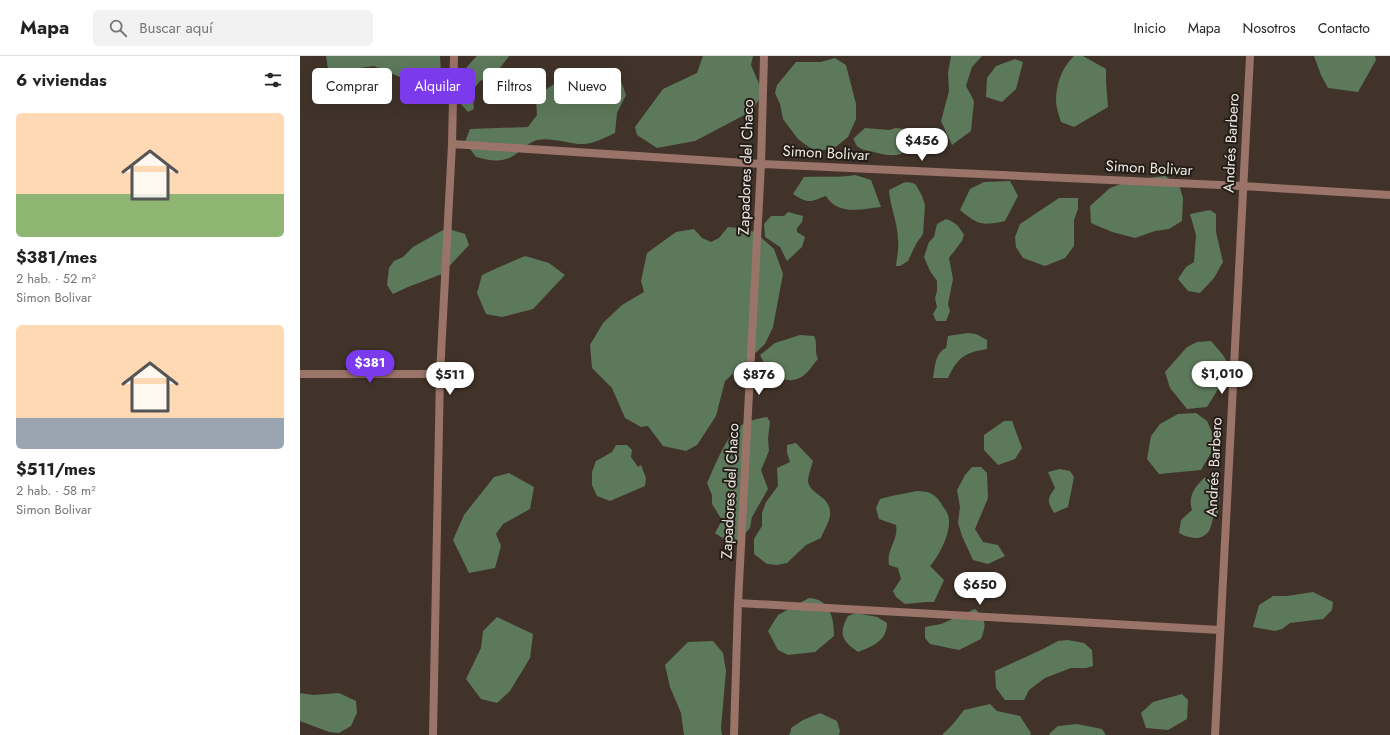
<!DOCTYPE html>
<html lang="es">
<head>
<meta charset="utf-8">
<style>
  body { margin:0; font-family:Jost,sans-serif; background:#f2f2f2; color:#222; height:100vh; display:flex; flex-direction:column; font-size:15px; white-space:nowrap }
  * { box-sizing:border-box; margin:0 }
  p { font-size:13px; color:#767676 }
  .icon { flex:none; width:22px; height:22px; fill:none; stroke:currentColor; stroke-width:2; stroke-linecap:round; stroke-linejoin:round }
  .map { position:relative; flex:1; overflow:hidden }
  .details { display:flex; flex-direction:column; background:#fff; width:300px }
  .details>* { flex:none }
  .hud { position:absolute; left:12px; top:12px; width:380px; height:36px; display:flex; gap:8px }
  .price { position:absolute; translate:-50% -34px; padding:0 9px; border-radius:14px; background:#fff; color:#222; font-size:13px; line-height:26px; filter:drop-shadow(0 1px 2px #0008) }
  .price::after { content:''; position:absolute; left:50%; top:24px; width:12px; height:9px; margin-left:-6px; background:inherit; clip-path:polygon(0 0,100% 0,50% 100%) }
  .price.on { background:#7c3aed; color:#fff }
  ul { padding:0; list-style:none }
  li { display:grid; align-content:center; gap:8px; height:212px; padding:0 16px }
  li span { display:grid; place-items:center; height:124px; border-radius:6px; color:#555 }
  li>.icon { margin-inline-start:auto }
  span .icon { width:72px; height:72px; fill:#fffc; stroke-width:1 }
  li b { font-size:17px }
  h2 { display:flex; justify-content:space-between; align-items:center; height:48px; padding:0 16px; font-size:17px }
  .pill { padding:0 14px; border-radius:6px; background:#fff; box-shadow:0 4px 16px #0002; font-size:14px; line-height:36px }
  .pill.on { background:#7c3aed; color:#fff }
  header { display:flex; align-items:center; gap:24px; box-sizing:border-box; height:56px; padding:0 20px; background:#fff; border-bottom:1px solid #e0e0e0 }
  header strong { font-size:19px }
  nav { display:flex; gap:22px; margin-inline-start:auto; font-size:14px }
  .search { width:280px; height:36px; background:#f2f2f2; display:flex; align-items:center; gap:10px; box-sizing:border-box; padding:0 14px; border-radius:6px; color:#767676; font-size:15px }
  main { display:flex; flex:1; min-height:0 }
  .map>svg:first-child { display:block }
</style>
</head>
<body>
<header>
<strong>Mapa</strong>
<div class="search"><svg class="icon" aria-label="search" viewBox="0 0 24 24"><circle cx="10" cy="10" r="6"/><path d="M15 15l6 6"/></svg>Buscar aquí</div>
<nav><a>Inicio</a><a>Mapa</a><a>Nosotros</a><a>Contacto</a></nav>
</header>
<main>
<section class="details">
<h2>6 viviendas<svg class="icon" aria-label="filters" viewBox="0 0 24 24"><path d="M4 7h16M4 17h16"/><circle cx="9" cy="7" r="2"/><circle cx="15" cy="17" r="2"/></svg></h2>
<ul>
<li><span style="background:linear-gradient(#ffd9b3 65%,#8fb573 0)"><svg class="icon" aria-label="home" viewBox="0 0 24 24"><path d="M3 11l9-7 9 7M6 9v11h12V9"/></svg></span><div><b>$381/mes</b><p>2 hab. · 52 m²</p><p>Simon Bolivar</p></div></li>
<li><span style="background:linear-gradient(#ffd9b3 75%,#9aa5b1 0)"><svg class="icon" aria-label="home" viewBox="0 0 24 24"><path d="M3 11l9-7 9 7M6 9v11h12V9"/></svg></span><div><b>$511/mes</b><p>2 hab. · 58 m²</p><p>Simon Bolivar</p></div></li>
</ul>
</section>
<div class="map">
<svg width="1090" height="679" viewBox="0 0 1090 679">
  <rect width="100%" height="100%" fill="#413329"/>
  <!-- forest -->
  <path fill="#5d795b" d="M26,0h114l1,18 -20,7 -11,-5 -8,2 -28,-12 -38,5 -8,-2z
    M177,0h32l-15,20 -14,5 -8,10 2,18 -6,3c-3,-4 -8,-8 -10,-13 -6,-17 8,-32 19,-43z
    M403,0h50l-2,9 12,28 -11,18 -57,30 -38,7 -20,-13 -2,-8 28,-38 34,-16z
    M651,0h31l-10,11 -6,19 8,15 -3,30 -19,14 -11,-24 8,-30 -1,-18z
    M774,0h9l23,13v13l2,25 -34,20 -13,-5c-2,-7 -5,-15 -5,-22 0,-16 6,-33 18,-44z
    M1014,0h61l1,4 -18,32 -30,-4 -7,-13z
    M535,2l11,7 10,39v15l-8,18 -15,12 -19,2 -16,-12 -15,-20 -3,-15 -5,-11 2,-8 19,-23h25z
    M715,3l8,3 -7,27 -14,13 -16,-5 1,-19 9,-12z
    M281,12l21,2 19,11 5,14 -9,18 -2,20c-11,5 -23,12 -35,11 -13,-1 -30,-7 -43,-4 -11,3 -16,12 -26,17 -11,6 -23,3 -35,0l-11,-15 5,-13 58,-2 9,-12 -1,-14 6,-9 15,-10 6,4v-8z
    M565,72l24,2 7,-2 8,1 8,6c0,24 -22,22 -38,17 -5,-1 -12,-2 -16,-5 -2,-1 -3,-6 -5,-8z
    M555,119l16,5 10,27c-19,2 -43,9 -55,-11 -17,6 -17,8 -33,-2l11,-17c17,-1 34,1 51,-2z
    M865,120l14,9 4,13 -1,23 -13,8 -14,2 -20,7 -23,-6 -21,-9 -1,-17 20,-18 22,-8z
    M710,125l8,15 -13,25c-23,5 -27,4 -45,-11l10,-21 14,-7z
    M607,126l6,1 3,2 6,11 3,9 -2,29 -7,10 -8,17 -8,5h-4c1,-9 3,-18 2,-26 0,-17 -8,-33 -9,-50l14,-7z
    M759,142h19v11l-4,11v26l-9,12 -20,8 -22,-8 -7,-11 -1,-10 5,-13z
    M910,154l6,4v18l7,30 -9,16 -14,15 -12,-2 -10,-12 8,-12 8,-5 2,-27 -6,-21z
    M488,156l15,4 -1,6 -5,6v4l8,5 -3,10 -15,14 -7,-14 -15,-10 -1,-13 7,-8h13z
    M646,163c9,3 13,7 18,16l-2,6 -13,17 4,21 -5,25 2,7 -4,10h-10l-3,-7 4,-7 -2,-9 2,-7v-10l-7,-10 -6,-14 5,-15 5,-5 3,-13z
    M428,171l11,1 16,4 19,17 9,25 -10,53 -8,17 -40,37 -9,35 -19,29 -11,6 -23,-5 -15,-20 -7,1 -16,-9 -13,-30 -20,-20 -2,-23 13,-22 19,-18 22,-13 -3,-11 6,-28 29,-21 18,-3 8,9 9,4 8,-4z
    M143,174h9l13,4 4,11 -27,29 -34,13 -15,7 -6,-9 2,-17 5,-7 9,-4 10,-10z
    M225,200l24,7 16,12 -32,34 -31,8 -16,-3 -9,-21 5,-18 15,-7z
    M668,277l8,1 11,6v9c-23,4 -29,8 -39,29h-15c2,-11 2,-25 13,-30l2,-12z
    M500,279l14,1c4,8 0,16 4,23 -5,5 -9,13 -15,17 -20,12 -35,-4 -43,-21l15,-12z
    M911,285l12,14 8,13 -24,39 -20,2 -17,-21 -5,-16 22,-25 10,-5z
    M896,357l11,8 9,20 -1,5 -14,24 -42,4 -12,-15 4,-23 9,-12 18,-10z
    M467,361l3,5 -2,16 1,13 -8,19 7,19 -16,28 -2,11 -13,14 -7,1 -15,-10 7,-13 -10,-16v-9l-5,-12c9,-19 16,-41 31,-55 7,-7 19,-9 29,-11z
    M704,365h8l10,27 -7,11 -17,6 -14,-15v-15z
    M496,387l17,18c-2,6 -4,13 -5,19 0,15 24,15 22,35 0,6 -7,17 -9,23l-15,7 -19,18 -10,2 -10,-1 -13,-10v-15l8,-13v-13l4,-11 12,-16 -1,-18 13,-6 -3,-9v-8z
    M316,389h11l5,5 -1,7 7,10 3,-2 5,13 -1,8 -35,15 -13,-5 -5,-11v-13l4,-11 16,-9z
    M672,411h9l6,6 1,25 -13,31 8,13 15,3 7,11 -17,8 -15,-4 -11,-24 -4,-13 2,-16 -3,-17 8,-15z
    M760,413l10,2 4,6 -6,30 -14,6c-7,-12 -7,-14 1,-25l-7,-16z
    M209,417l25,14 -4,22 -27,15 -7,10 5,12 -6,22 -26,5 -16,-33 11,-25 30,-38z
    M914,421c8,11 6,27 3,40l-4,1c-1,4 -2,10 -4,13 -8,11 -21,7 -30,2l2,-13 11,-10c-4,-14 2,-22 12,-32z
    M617,435c12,0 19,3 25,14 2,3 5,7 6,10 5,15 -9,41 -18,51l14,14 -10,22h-8l-21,2 -9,-7 -3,-6 8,-12 -3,-11 -9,-3c-3,-16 10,-25 7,-40l-17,-6 -3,-11 4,-9c13,-4 24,-5 37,-8z
    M1013,536l20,10 -1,8 -9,9 -33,4 -8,6 -7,2 -22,-4 6,-22 14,-9h14z
    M509,542c21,1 25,20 25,38l-19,16 -27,3 -10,-5 -10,-19 10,-16z
    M675,553c12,11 11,16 6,30l-22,11 -29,-6 -5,-6v-11l16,-3z
    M556,557l21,4 10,6c0,18 -14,23 -29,29 -16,-11 -20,-18 -10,-36z
    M197,561l36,17 -3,24 -20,33 -13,12 -16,-4 -15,-20 15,-31 2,-17z
    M768,584l16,3 8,7 1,16 -7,2h-15l-26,10 -16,12 -5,10h-19l-9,-12 -1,-17 48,-22 15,-8z
    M413,585l10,12 3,18 -5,57 1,7h-38l-3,-22 -11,-26 -5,-22 23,-23z
    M0,637l13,2 26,-2 17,8 1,12 -6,13 -12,7 -10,-1 -29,-11z
    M882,638l6,6 -1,19 -19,11 -22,-2 -5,-15 12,-11z
    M690,648l7,7 23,5 11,17 -1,2h-88l11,-11 11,-14z
    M520,657l17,8 3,10 -1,4h-50l2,-4v-3l12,-8z
    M777,668l25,5 4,6h-57l1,-2 8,-7z"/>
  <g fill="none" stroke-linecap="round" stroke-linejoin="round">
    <!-- minor -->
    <path stroke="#9a7369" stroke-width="8" d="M152,88l309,20 481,22 148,9
      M0,318h140
      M438,547l482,27
      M133,679l7,-361 12,-230 2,-88
      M434,679l4,-132 23,-439 3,-108
      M915,679l35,-679"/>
  </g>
  <g text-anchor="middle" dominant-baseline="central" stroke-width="4" stroke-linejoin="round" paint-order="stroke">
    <!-- street labels -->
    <g font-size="15" fill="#f0e8e1" stroke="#231d18">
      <text transform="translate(931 87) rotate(-87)">Andrés Barbero</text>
      <text transform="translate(526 97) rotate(3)">Simon Bolivar</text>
      <text transform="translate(446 111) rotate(-88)">Zapadores del Chaco</text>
      <text transform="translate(849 112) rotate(3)">Simon Bolivar</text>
      <text transform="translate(914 411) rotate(-87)">Andrés Barbero</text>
      <text transform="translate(430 435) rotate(-87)">Zapadores del Chaco</text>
    </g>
  </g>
</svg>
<b class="price" style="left:622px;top:106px">$456</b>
<b class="price on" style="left:70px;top:328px">$381</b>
<b class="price" style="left:922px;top:339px">$1,010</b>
<b class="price" style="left:150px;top:340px">$511</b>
<b class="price" style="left:459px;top:340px">$876</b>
<b class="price" style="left:680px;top:550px">$650</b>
<div class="hud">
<a class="pill">Comprar</a>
<a class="pill on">Alquilar</a>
<a class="pill">Filtros</a>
<a class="pill">Nuevo</a>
</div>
</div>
</main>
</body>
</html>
